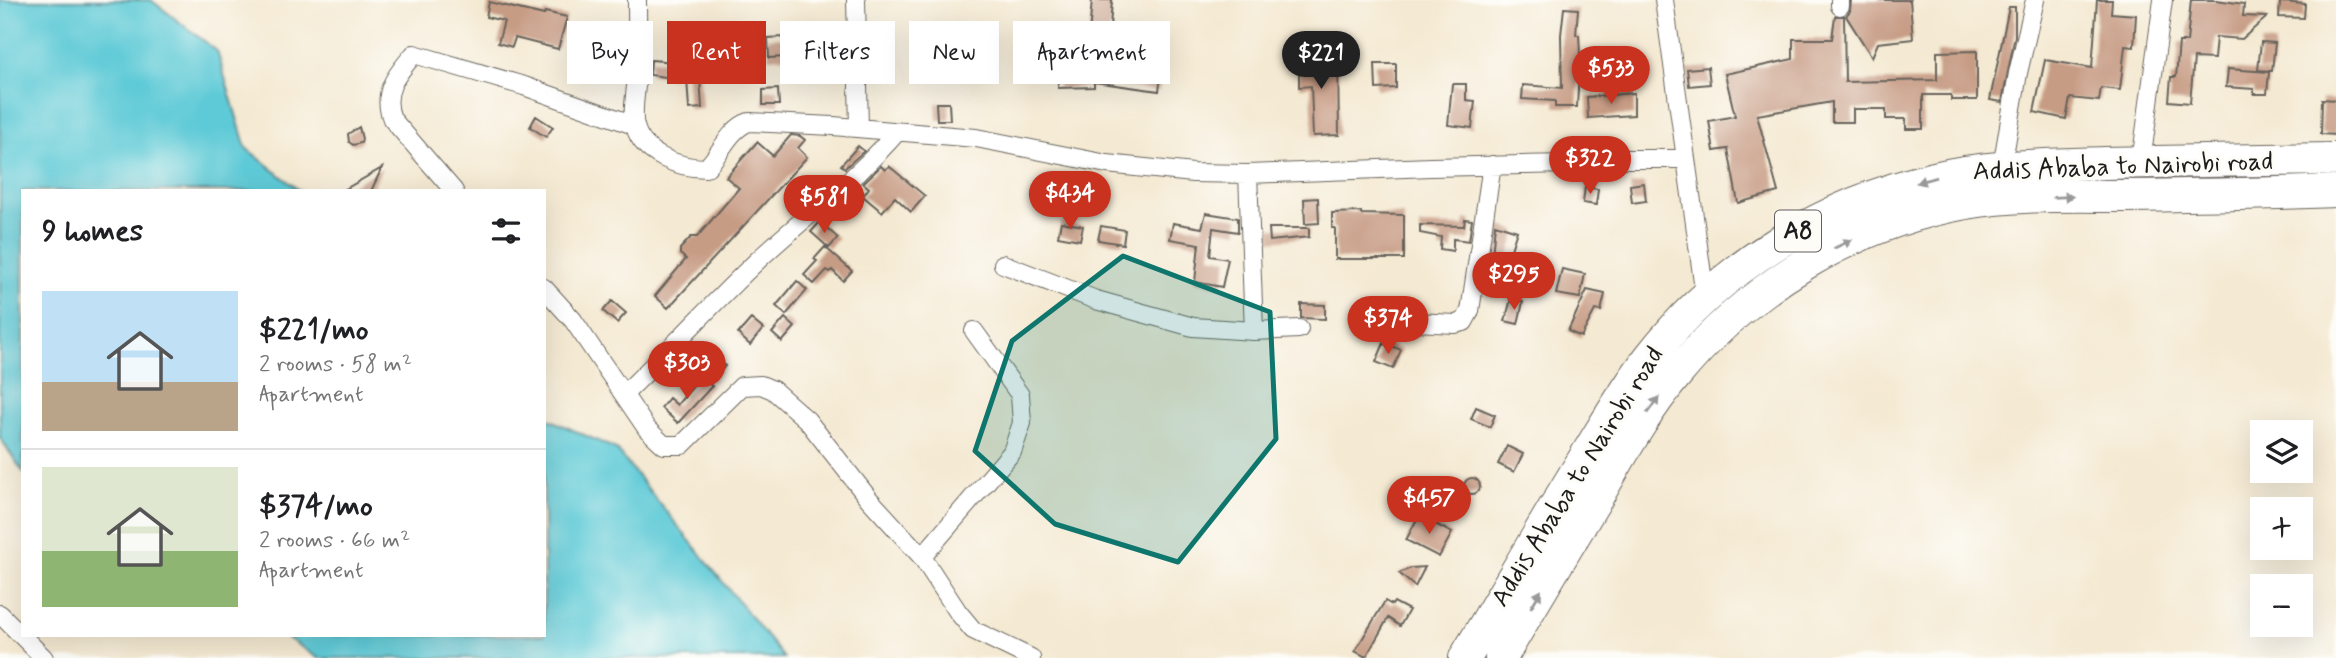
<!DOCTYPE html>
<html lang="en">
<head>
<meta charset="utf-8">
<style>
  body { margin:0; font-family:Mynerve,sans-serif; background:#f6f6f6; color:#202124; height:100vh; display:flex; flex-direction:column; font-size:26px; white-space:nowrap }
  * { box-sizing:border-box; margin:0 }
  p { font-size:23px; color:#757577 }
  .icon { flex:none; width:38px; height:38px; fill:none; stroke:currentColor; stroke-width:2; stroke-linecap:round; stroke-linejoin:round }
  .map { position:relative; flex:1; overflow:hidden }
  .drawer { position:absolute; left:21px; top:189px; width:525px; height:448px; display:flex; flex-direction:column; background:#fff; border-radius:0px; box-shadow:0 7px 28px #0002 }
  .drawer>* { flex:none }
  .hud { position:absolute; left:567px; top:21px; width:665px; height:63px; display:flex; gap:14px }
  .fabs { position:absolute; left:2250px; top:420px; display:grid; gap:14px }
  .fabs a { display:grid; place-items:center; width:63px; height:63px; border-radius:0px; background:#fff; box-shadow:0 7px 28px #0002; font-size:35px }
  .price { position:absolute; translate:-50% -60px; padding:0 16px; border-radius:24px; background:#c8321e; color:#fff; font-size:23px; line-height:46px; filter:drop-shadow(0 2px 4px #0008) }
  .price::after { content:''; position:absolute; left:50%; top:42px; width:21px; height:16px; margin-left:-10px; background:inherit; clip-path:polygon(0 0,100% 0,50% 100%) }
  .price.current { background:#222; color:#fff }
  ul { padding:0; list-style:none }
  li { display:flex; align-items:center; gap:21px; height:175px; padding:0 21px }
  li+li { border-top:2px solid #e0e0e0 }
  li span { display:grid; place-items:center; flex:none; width:196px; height:140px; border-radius:0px; color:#555 }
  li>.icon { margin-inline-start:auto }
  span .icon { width:84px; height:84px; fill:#fffc; stroke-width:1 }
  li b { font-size:30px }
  h2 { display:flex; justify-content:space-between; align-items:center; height:84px; padding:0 21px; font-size:30px }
  .pill { padding:0 24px; border-radius:0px; background:#fff; box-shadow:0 7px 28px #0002; font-size:24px; line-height:63px }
  .pill.current { background:#c8321e; color:#fff }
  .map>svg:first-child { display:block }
</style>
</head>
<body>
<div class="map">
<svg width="2336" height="658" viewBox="0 0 2336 658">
  <rect width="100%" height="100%" fill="#fdfcf7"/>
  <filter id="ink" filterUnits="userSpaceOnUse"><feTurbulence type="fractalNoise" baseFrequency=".0143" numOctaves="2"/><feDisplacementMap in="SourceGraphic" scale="14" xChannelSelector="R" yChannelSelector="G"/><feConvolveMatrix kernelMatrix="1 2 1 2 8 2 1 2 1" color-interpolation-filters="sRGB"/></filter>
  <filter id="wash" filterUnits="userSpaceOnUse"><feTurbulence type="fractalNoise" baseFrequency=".00686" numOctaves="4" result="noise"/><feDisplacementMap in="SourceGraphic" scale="28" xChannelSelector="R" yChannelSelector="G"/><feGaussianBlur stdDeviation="1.57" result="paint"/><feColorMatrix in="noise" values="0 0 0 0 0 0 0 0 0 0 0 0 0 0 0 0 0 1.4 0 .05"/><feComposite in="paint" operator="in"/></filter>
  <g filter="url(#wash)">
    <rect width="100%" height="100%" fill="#f4e9d2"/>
    <!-- water -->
    <path fill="#5ecad7" stroke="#3d737a" stroke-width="2" d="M0,0h151l66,51 29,97 54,43h-277v281l-23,-34z
      M544,417l72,32 168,209h-466l-35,-23h261z"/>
    <g id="blocks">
      <!-- building -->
      <path fill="#c79c85" d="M1092,0h20l-4,55 27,3 1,-14 22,3 -2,14 7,1 -4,29 -65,-9v5l-36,1v-17l28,-1z
        M1851,0h59l3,39 -35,4 -6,14 -26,-41 4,-5z
        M2097,0h15l-1,13 25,2 -2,32 -9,-1 -5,44 -19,-2 -2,13 -29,-3 -4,21 -32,-7 11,-52 47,8z
        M2191,0h25l28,4 -1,12 24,1 -25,22 -26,-2 -2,22 -20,-1 -4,45 -21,-2 2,-24h5l3,-35h8z
        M489,2l55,13 1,-3 22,5 -9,32 -43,-11 -3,9 -14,-4 6,-22 -18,-4z
        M2280,2l25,2 -1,14 -25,-1z
        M2009,7h6v29l-13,66 -12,-2z
        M1564,8l14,1 -2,26h3l1,20 42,-1v15l-43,2 -2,36h-22v-6l-33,-2 1,-14 39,3 -1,-53z
        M1835,16h9l1,66 92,-2v-28l40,-1v49h-26v-5h-28v34h-17v-10h-20v-10h-33v13h-21v-20l-75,13 21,77 -40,11 -10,-54 -14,2 -5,-30 26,-5 -10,-42 68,-15v-20h39z
        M783,37l2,20 -16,1 -1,-20z
        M715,41l3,27 -17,2 -4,-26z
        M2261,42l14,1 -3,28 -14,-1z
        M1326,50l1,12h11l1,73 -26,1 -2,-50 -12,1v-36z
        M651,60l24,2 -2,16 -23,-3z
        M699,62l3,46 -13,1 -3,-46z
        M985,63l1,13 -33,2 -1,-14z
        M1375,64h21v24l-20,1z
        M1708,67l2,17 -21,2 -2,-17z
        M2228,69l41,3 -2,22h-13v-5l-28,-2z
        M1452,84h14v16l9,1 -3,27 -24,-3z
        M778,89l1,16h-16v-15z
        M1634,93v22l-46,3 -1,-21z
        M2322,99l14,1v35l-15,-1z
        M936,103h13l1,17h-13z
        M536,116l17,11 -7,10 -16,-10z
        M359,127l3,12 -1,4 -8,2 -4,-3 -1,-8z
        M791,135l9,1 5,4 -7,8 9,9 -139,151 -13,-12 31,-37 -6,-5v-5l11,-12h6l42,-49 -13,-11 31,-35 16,14z
        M858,146l6,5 -19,17 -4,-3z
        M881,166l4,4 4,-4 36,30 -14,16 -16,-15 -13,15 -19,-16 6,-8 -6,-5z
        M382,168l-11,23h-29z
        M1644,183l2,18 -14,2 -2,-18z
        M1585,187l13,2 -2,16 -13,-2z
        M1318,198l1,25 -14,1 -1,-25z
        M1361,212v2l43,1v44h-69v-31h-3v-15z
        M1206,213l32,5v14l-25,-4 -3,28 18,3 -6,28 -27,-5 4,-38 -29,-5 3,-16 29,5z
        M1465,219l7,1 -3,21 -16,-2v12l-13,-2 1,-12 -21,-4v-8l44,1z
        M820,222l18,16 -9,10 -18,-16z
        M1061,222l22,4 -3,14 -22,-4z
        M1495,224l22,7 -9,28 -16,-2z
        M1101,226l24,4 -2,14 -25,-4z
        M1269,228h40v9l-39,4z
        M825,247l27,24 -9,10 -11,-11 -2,2 -3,-2 -13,14 -10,-9 13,-14 -3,-2z
        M1562,269l23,5 -5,24 -24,-4z
        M797,281l10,9 -21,25 -10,-9z
        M1587,290l18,4 -4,17 -6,-1 -14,27 -13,-6z
        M1511,299l12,3 -5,22 -13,-3z
        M612,301l14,12 -9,10 -14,-12z
        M1301,304l24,1v14l-24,-1z
        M785,318l10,9 -13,15 -10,-9z
        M751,319l12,10 -13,16 -12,-11z
        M1384,343l17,7 -8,19 -17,-7z
        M711,354l14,12 -13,16 -14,-13z
        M701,377l11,9 -34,37 -17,-15 8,-10 8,7z
        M1476,407l19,8 -5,12 -19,-8z
        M1507,446l16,8 -9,18 -16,-8z
        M1464 486a8 8 0 1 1 16 0a8 8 0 1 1-16 0Z
        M1419,515l33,18 -13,24 -33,-17z
        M1425,567l-10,20 -16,-14 12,-5z
        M1385,601l7,4 2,-3 15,8 -9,16 -12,-8 -22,39 -11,-6z"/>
    </g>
  </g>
  <g filter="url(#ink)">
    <use href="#blocks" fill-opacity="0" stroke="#68645c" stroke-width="2"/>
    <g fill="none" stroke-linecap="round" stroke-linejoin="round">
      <!-- street casing -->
      <g stroke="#68645c" stroke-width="20">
        <path id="street" d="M637,0c0,24 1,48 0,72 0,15 -6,41 -2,54 7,29 45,42 71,42 15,-14 23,-39 43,-46l84,4 143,12 131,26 86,9 55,1 183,-7 136,-3 44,-5h74
          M856,0l3,128
          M1664,0l41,296
          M1840,0v6
          M2141,162l22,-162
          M2002,167l16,-94 17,-73
          M1248,174l6,157 45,-2
          M454,191l-62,-72c-11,-27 5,-45 22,-65l110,32 110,39
          M1003,264l93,36 97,27 61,4
          M544,288l29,32 74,109 17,16h18l60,-59 19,-1 12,5 34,30 62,79 53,58 36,55 15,18 58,28
          M1377,320l78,4 9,-2 6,-11 22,-146
          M624,394c45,-43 87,-89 132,-132 46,-44 99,-81 141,-130
          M922,557l90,-105 10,-29 -2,-28 -46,-64
          M0,614l44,44"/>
      </g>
      <!-- highway casing -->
      <g stroke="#68645c" stroke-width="34">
        <path id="highway" d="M1465,658c40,-66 78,-133 119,-199 21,-34 41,-70 66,-102 70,-90 173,-153 284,-179 55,-13 113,-13 170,-15 77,-2 155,-3 232,-4
          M1501,658c31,-53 63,-106 95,-159 25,-43 48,-86 80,-124 73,-89 177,-152 290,-172 52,-9 106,-7 158,-7 71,-1 141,-2 212,-5"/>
      </g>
      <!-- street -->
      <use href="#street" stroke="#fff" stroke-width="18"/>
      <!-- highway -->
      <use href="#highway" stroke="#fff" stroke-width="32"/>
    </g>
    <!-- one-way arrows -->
    <defs><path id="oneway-solid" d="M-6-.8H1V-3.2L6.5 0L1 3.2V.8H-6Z" transform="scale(1.75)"/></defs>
    <g fill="#999">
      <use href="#oneway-solid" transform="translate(1926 180) rotate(164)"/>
      <use href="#oneway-solid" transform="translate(2063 197) rotate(-2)"/>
      <use href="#oneway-solid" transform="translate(1843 244) rotate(-25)"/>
      <use href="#oneway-solid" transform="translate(1653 405) rotate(-54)"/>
      <use href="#oneway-solid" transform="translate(1536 599) rotate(-59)"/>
    </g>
  </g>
  <!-- marked area -->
  <path fill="#0f766e" fill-opacity="0.2" stroke="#0f766e" stroke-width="5" stroke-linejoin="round" d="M1123,256l147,56 6,127 -98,123 -123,-38 -80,-73 37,-110z"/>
  <g text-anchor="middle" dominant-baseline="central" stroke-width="6" stroke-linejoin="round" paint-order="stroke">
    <!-- shield labels -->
    <rect fill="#fdfcf7" stroke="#605f5e" stroke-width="2" x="1775" y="210.5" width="46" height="41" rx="5"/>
    <g font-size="24" font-weight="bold" fill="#1c1c1c">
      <text x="1798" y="231">A8</text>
    </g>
    <!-- street labels -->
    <g font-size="26" fill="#1c1c1c" stroke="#fdfcf7">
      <text transform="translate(2123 167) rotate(-2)">Addis Ababa to Nairobi road</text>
      <text transform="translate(1578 477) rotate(-58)">Addis Ababa to Nairobi road</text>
    </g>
  </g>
</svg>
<div class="fabs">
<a><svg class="icon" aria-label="layers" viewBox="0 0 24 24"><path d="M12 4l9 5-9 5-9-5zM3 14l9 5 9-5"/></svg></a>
<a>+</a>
<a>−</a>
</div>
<b class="price current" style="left:1321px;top:91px">$221</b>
<b class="price" style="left:1611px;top:106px">$533</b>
<b class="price" style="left:1590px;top:196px">$322</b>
<b class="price" style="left:1070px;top:231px">$434</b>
<b class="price" style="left:824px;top:235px">$581</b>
<b class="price" style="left:1514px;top:312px">$295</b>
<b class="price" style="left:1388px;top:356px">$374</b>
<b class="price" style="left:687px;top:401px">$303</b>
<b class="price" style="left:1429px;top:536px">$457</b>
<div class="hud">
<a class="pill">Buy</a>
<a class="pill current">Rent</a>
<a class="pill">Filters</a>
<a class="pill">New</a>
<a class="pill">Apartment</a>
</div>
<section class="drawer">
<h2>9 homes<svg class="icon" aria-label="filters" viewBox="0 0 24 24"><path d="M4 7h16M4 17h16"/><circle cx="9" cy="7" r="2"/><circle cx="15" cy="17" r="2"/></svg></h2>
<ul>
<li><span style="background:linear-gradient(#bfe0f5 65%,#b9a48a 0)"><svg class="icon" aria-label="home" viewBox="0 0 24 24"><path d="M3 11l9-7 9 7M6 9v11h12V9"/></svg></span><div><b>$221/mo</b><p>2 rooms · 58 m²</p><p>Apartment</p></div></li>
<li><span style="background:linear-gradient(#dfe7d0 60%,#8fb573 0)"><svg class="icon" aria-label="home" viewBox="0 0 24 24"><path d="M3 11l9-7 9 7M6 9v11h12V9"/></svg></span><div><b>$374/mo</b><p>2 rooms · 66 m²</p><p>Apartment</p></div></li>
</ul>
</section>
</div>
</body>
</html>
